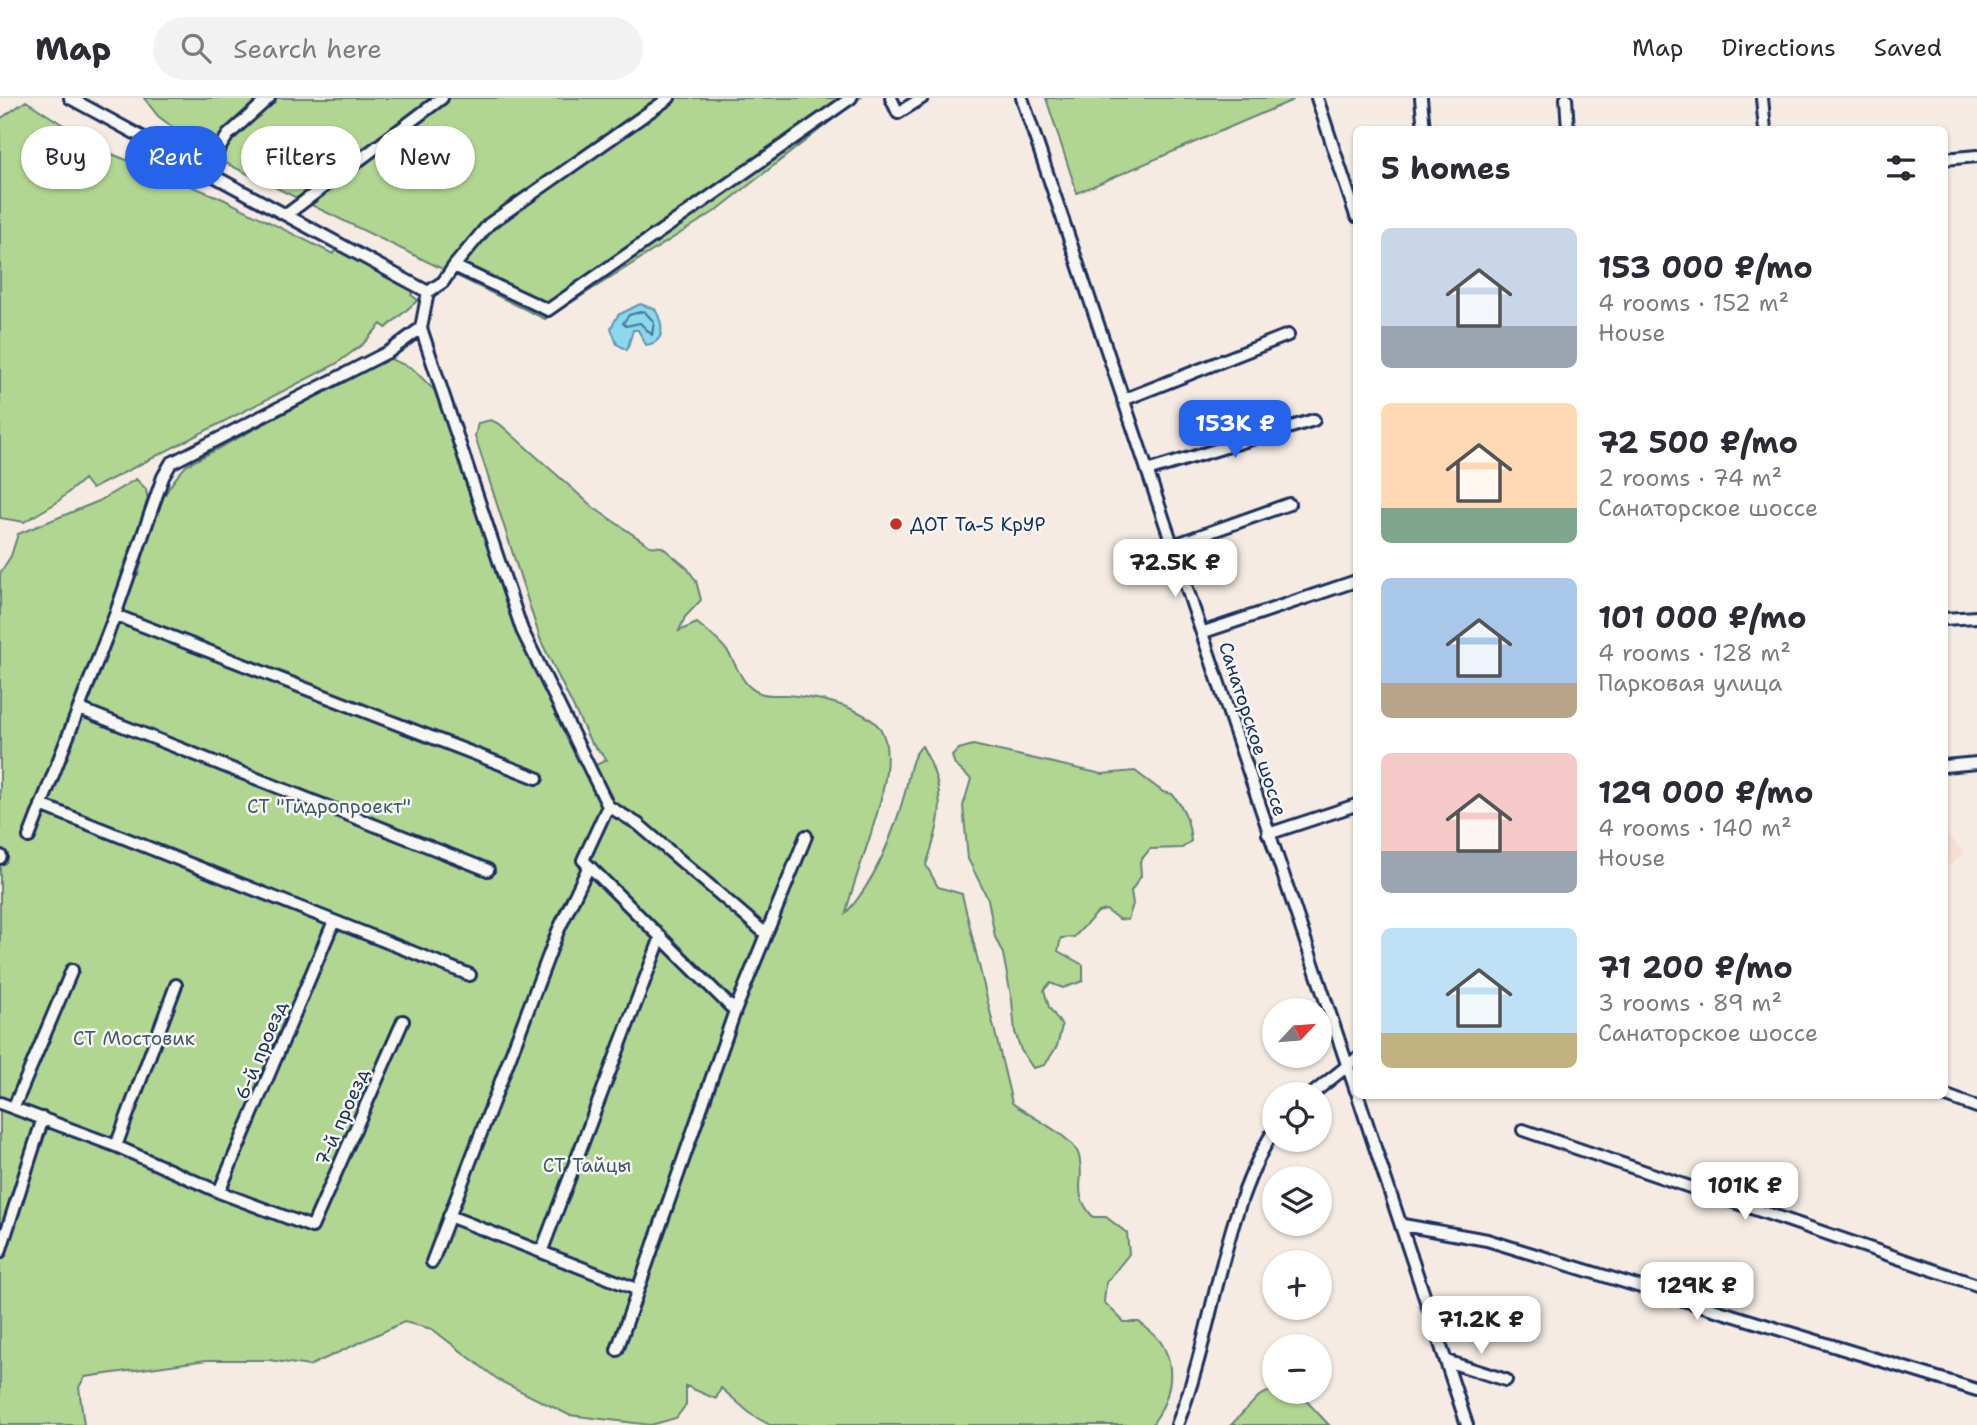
<!DOCTYPE html>
<html lang="en">
<head>
<meta charset="utf-8">
<style>
  body { margin:0; font-family:"Shantell Sans",sans-serif; background:#f2f2f3; color:#2b2b33; height:100vh; display:flex; flex-direction:column; font-size:26px; white-space:nowrap }
  * { box-sizing:border-box; margin:0 }
  p { font-size:23px; color:#7c7c81 }
  .icon { flex:none; width:38px; height:38px; fill:none; stroke:currentColor; stroke-width:2; stroke-linecap:round; stroke-linejoin:round }
  .map { position:relative; flex:1; overflow:hidden }
  .details { position:absolute; left:1353px; top:28px; width:595px; height:973px; display:flex; flex-direction:column; background:#fff; border-radius:10px; box-shadow:0 2px 5px #0004 }
  .details>* { flex:none }
  .top-card { position:absolute; left:21px; top:28px; width:665px; height:63px; display:flex; gap:14px }
  .needle { width:46px; rotate:64deg }
  .buttons { position:absolute; left:1262px; top:900px; display:grid; gap:14px }
  .buttons a { display:grid; place-items:center; width:70px; height:70px; border-radius:50%; background:#fff; box-shadow:0 2px 5px #0004; font-size:35px }
  .price { position:absolute; translate:-50% -60px; padding:0 16px; border-radius:14px; background:#fff; color:#222; font-size:23px; line-height:46px; filter:drop-shadow(0 2px 4px #0008) }
  .price::after { content:''; position:absolute; left:50%; top:42px; width:21px; height:16px; margin-left:-10px; background:inherit; clip-path:polygon(0 0,100% 0,50% 100%) }
  .price.selected { background:#2563eb; color:#fff }
  ul { padding:0; list-style:none }
  li { display:flex; align-items:center; gap:21px; height:175px; padding:0 28px }
  li span { display:grid; place-items:center; flex:none; width:196px; height:140px; border-radius:10px; color:#555 }
  li>.icon { margin-inline-start:auto }
  span .icon { width:84px; height:84px; fill:#fffc; stroke-width:1 }
  li b { font-size:30px }
  h2 { display:flex; justify-content:space-between; align-items:center; height:84px; padding:0 28px; font-size:30px }
  .pill { padding:0 24px; border-radius:32px; background:#fff; box-shadow:0 2px 5px #0004; font-size:24px; line-height:63px }
  .pill.selected { background:#2563eb; color:#fff }
  header { display:flex; align-items:center; gap:42px; box-sizing:border-box; height:98px; padding:0 35px; background:#fff; border-bottom:2px solid #e1e1e2 }
  header strong { font-size:33px }
  nav { display:flex; gap:38px; margin-inline-start:auto; font-size:24px }
  .search { width:490px; height:63px; background:#f2f2f3; display:flex; align-items:center; gap:18px; box-sizing:border-box; padding:0 24px; border-radius:38px; color:#7c7c81; font-size:26px }
  .map>svg:first-child { display:block }
</style>
</head>
<body>
<header>
<strong>Map</strong>
<div class="search"><svg class="icon" aria-label="search" viewBox="0 0 24 24"><circle cx="10" cy="10" r="6"/><path d="M15 15l6 6"/></svg>Search here</div>
<nav><a>Map</a><a>Directions</a><a>Saved</a></nav>
</header>
<div class="map">
<svg width="1977" height="1327" viewBox="0 0 1977 1327">
  <rect width="100%" height="100%" fill="#f5ebe3"/>
  <filter id="ink" filterUnits="userSpaceOnUse"><feTurbulence type="fractalNoise" baseFrequency=".0143" numOctaves="2"/><feDisplacementMap in="SourceGraphic" scale="14" xChannelSelector="R" yChannelSelector="G"/><feConvolveMatrix kernelMatrix="1 2 1 2 8 2 1 2 1" color-interpolation-filters="sRGB"/></filter>
  <g filter="url(#ink)">
    <!-- built -->
    <path fill="#f4ded0" d="M1947,736l17,19 -15,13 -5,-5v-25z"/>
    <!-- green -->
    <path fill="#b1d691" stroke="#668278" stroke-width="2" d="M144,0h716l-143,112 -172,109 -336,-164 -51,-39z
      M1046,0h247v2l-216,93z
      M26,3l76,49 121,49 110,55 4,-6 78,39 -4,8 7,5 -32,28 -5,-4 -18,20 -27,20 -244,125 -8,-10 -28,24 -32,19 -24,-4v-399z
      M388,260l24,10 25,25 83,240 69,135 18,-8 -17,-19 -49,-100 -66,-205 3,-13 13,-3 10,5 93,83 56,38 12,1 25,21 9,13 5,19 -16,17 -6,14 18,-8c11,9 22,17 31,29 9,13 14,35 32,41 8,3 19,2 27,2 21,2 42,5 62,13 10,4 24,11 31,20 25,39 -26,143 -34,185 28,-30 47,-78 58,-117 5,-17 5,-38 18,-50 26,46 20,72 4,119l12,22 24,7 50,209c17,13 63,34 67,53 7,28 -9,34 14,61h13l21,16 2,21 -23,29 -2,19 20,20h15c7,6 16,12 21,19 19,27 9,60 -8,84h-382l-18,-10 -31,-27 -5,11 -30,-13v19l-10,13 -25,7 -82,-10 -69,-34 -68,-52 -28,-7 -95,44 -40,-6h-62l-122,17 -6,10 5,38h-84v-852l11,-17 7,-22 81,-33 37,-22 10,10 2,13 -27,71 17,2c11,-41 18,-79 49,-110z
      M973,647l129,29 33,-3 28,21 9,2c13,15 17,27 19,47l-9,7 -32,1 -10,12 1,15 -10,15 2,13 -5,16 -9,-1 -13,-9 -8,2 -24,25 -13,1 -3,13 25,14v16l-20,7 -13,-5 -6,7 5,17 13,19 -5,20 -12,19 -12,3 -12,-18 -6,-18 -3,-31 -9,-47 -8,-17 -7,-38 -20,-40 -5,-53 8,-27 -16,-14 -3,-9 7,-7z
      M1274,1291l25,4 30,32h-98l28,-29z"/>
    <!-- water -->
    <path fill="#8cd8ec" stroke="#5f94b3" stroke-width="2" d="M640,206l15,5c8,14 12,33 -9,36l-8,-15h-5l-6,20 -10,-6 -6,-16 7,-13z"/>
    <g fill="none" stroke-linecap="round" stroke-linejoin="round">
      <!-- shore -->
      <path stroke="#487397" stroke-width="2" d="M644,213l10,11 -2,13 -12,-12 -14,3 -3,-3 6,-8z"/>
      <!-- minor casing -->
      <g stroke="#1b2f5e" stroke-width="16">
        <path id="minor" d="M70,0l358,194
          M891,0l7,15 24,-15
          M1022,0l334,993
          M1317,0l39,118
          M1421,0l3,32
          M1566,0l2,32
          M1762,0l3,32
          M1944,61l33,-3
          M204,74l24,-37 41,-37
          M286,117l156,-117
          M454,168l35,-42 180,-126
          M421,230l101,302 86,176 30,18 128,110
          M1123,302l165,-65
          M1147,373l167,-51
          M1171,448l118,-42
          M115,517l422,163
          M1944,521l33,-2
          M1204,534l152,-51
          M80,611l408,161
          M1944,668l33,-3
          M41,707l429,170
          M608,708l-25,54 152,151
          M1268,736l88,-29
          M29,739l86,-222 48,-138 8,-14 219,-112 31,-23 7,-36 15,-10 11,-16 94,44 303,-212
          M0,760l1,-2
          M1312,996l44,-35
          M1944,997l33,12
          M1358,998l109,329
          M0,1005l116,43 103,46 93,35 91,-206
          M14,1009l58,-137
          M1523,1032l454,155
          M116,1048l60,-161
          M219,1094l115,-271
          M449,1118l187,73
          M1403,1127l84,15 490,150
          M542,1152l119,-313
          M0,1154l43,-134
          M432,1164l126,-331 31,-65
          M617,1252l118,-339 71,-175
          M1446,1263l60,19
          M1177,1327c38,-96 43,-207 97,-295"/>
      </g>
      <!-- minor -->
      <use href="#minor" stroke="#f6f6f2" stroke-width="10"/>
    </g>
  </g>
  <!-- markers -->
  <circle fill="#c8321e" stroke="#f6f6f2" stroke-width="2.5" cx="896" cy="426" r="7"/>
  <g text-anchor="middle" dominant-baseline="central" stroke-width="5" stroke-linejoin="round" paint-order="stroke">
    <!-- poi labels -->
    <g font-size="19" fill="#1b2f5e" stroke="#f6f6f2" text-anchor="start">
      <text x="910" y="426">ДОТ Та-5 КрУР</text>
    </g>
    <!-- street labels -->
    <g font-size="19" fill="#1b2f5e" stroke="#f6f6f2">
      <text transform="translate(1253 631) rotate(72)">Санаторское шоссе</text>
      <text transform="translate(261 952) rotate(-67)">6-й проезд</text>
      <text transform="translate(342 1019) rotate(-66)">7-й проезд</text>
    </g>
    <!-- park labels -->
    <g font-size="19" fill="#40596b" stroke="#f6f6f2">
      <text x="329" y="708">СТ "Гидропроект"</text>
      <text x="134" y="940">СТ Мостовик</text>
      <text x="587" y="1067">СТ Тайцы</text>
    </g>
  </g>
</svg>
<div class="buttons">
<a><svg class="needle" viewBox="-14 -14 28 28"><path d="M0-13l5 13h-10z" fill="#e53935"/><path d="M0 13l5-13h-10z" fill="#7c7c81"/></svg></a>
<a><svg class="icon" aria-label="locate" viewBox="0 0 24 24"><circle cx="12" cy="12" r="6"/><path d="M12 2v4M12 18v4M2 12h4M18 12h4"/></svg></a>
<a><svg class="icon" aria-label="layers" viewBox="0 0 24 24"><path d="M12 4l9 5-9 5-9-5zM3 14l9 5 9-5"/></svg></a>
<a>+</a>
<a>−</a>
</div>
<b class="price selected" style="left:1235px;top:362px">153K ₽</b>
<b class="price" style="left:1175px;top:501px">72.5K ₽</b>
<b class="price" style="left:1745px;top:1124px">101K ₽</b>
<b class="price" style="left:1697px;top:1224px">129K ₽</b>
<b class="price" style="left:1481px;top:1258px">71.2K ₽</b>
<div class="top-card">
<a class="pill">Buy</a>
<a class="pill selected">Rent</a>
<a class="pill">Filters</a>
<a class="pill">New</a>
</div>
<section class="details">
<h2>5 homes<svg class="icon" aria-label="filters" viewBox="0 0 24 24"><path d="M4 7h16M4 17h16"/><circle cx="9" cy="7" r="2"/><circle cx="15" cy="17" r="2"/></svg></h2>
<ul>
<li><span style="background:linear-gradient(#c9d6e8 70%,#9aa5b1 0)"><svg class="icon" aria-label="home" viewBox="0 0 24 24"><path d="M3 11l9-7 9 7M6 9v11h12V9"/></svg></span><div><b>153 000 ₽/mo</b><p>4 rooms · 152 m²</p><p>House</p></div></li>
<li><span style="background:linear-gradient(#ffd9b3 75%,#7fa58c 0)"><svg class="icon" aria-label="home" viewBox="0 0 24 24"><path d="M3 11l9-7 9 7M6 9v11h12V9"/></svg></span><div><b>72 500 ₽/mo</b><p>2 rooms · 74 m²</p><p>Санаторское шоссе</p></div></li>
<li><span style="background:linear-gradient(#a9c7e8 75%,#b9a48a 0)"><svg class="icon" aria-label="home" viewBox="0 0 24 24"><path d="M3 11l9-7 9 7M6 9v11h12V9"/></svg></span><div><b>101 000 ₽/mo</b><p>4 rooms · 128 m²</p><p>Парковая улица</p></div></li>
<li><span style="background:linear-gradient(#f6c9c9 70%,#9aa5b1 0)"><svg class="icon" aria-label="home" viewBox="0 0 24 24"><path d="M3 11l9-7 9 7M6 9v11h12V9"/></svg></span><div><b>129 000 ₽/mo</b><p>4 rooms · 140 m²</p><p>House</p></div></li>
<li><span style="background:linear-gradient(#bfe0f5 75%,#c2b280 0)"><svg class="icon" aria-label="home" viewBox="0 0 24 24"><path d="M3 11l9-7 9 7M6 9v11h12V9"/></svg></span><div><b>71 200 ₽/mo</b><p>3 rooms · 89 m²</p><p>Санаторское шоссе</p></div></li>
</ul>
</section>
</div>
</body>
</html>
